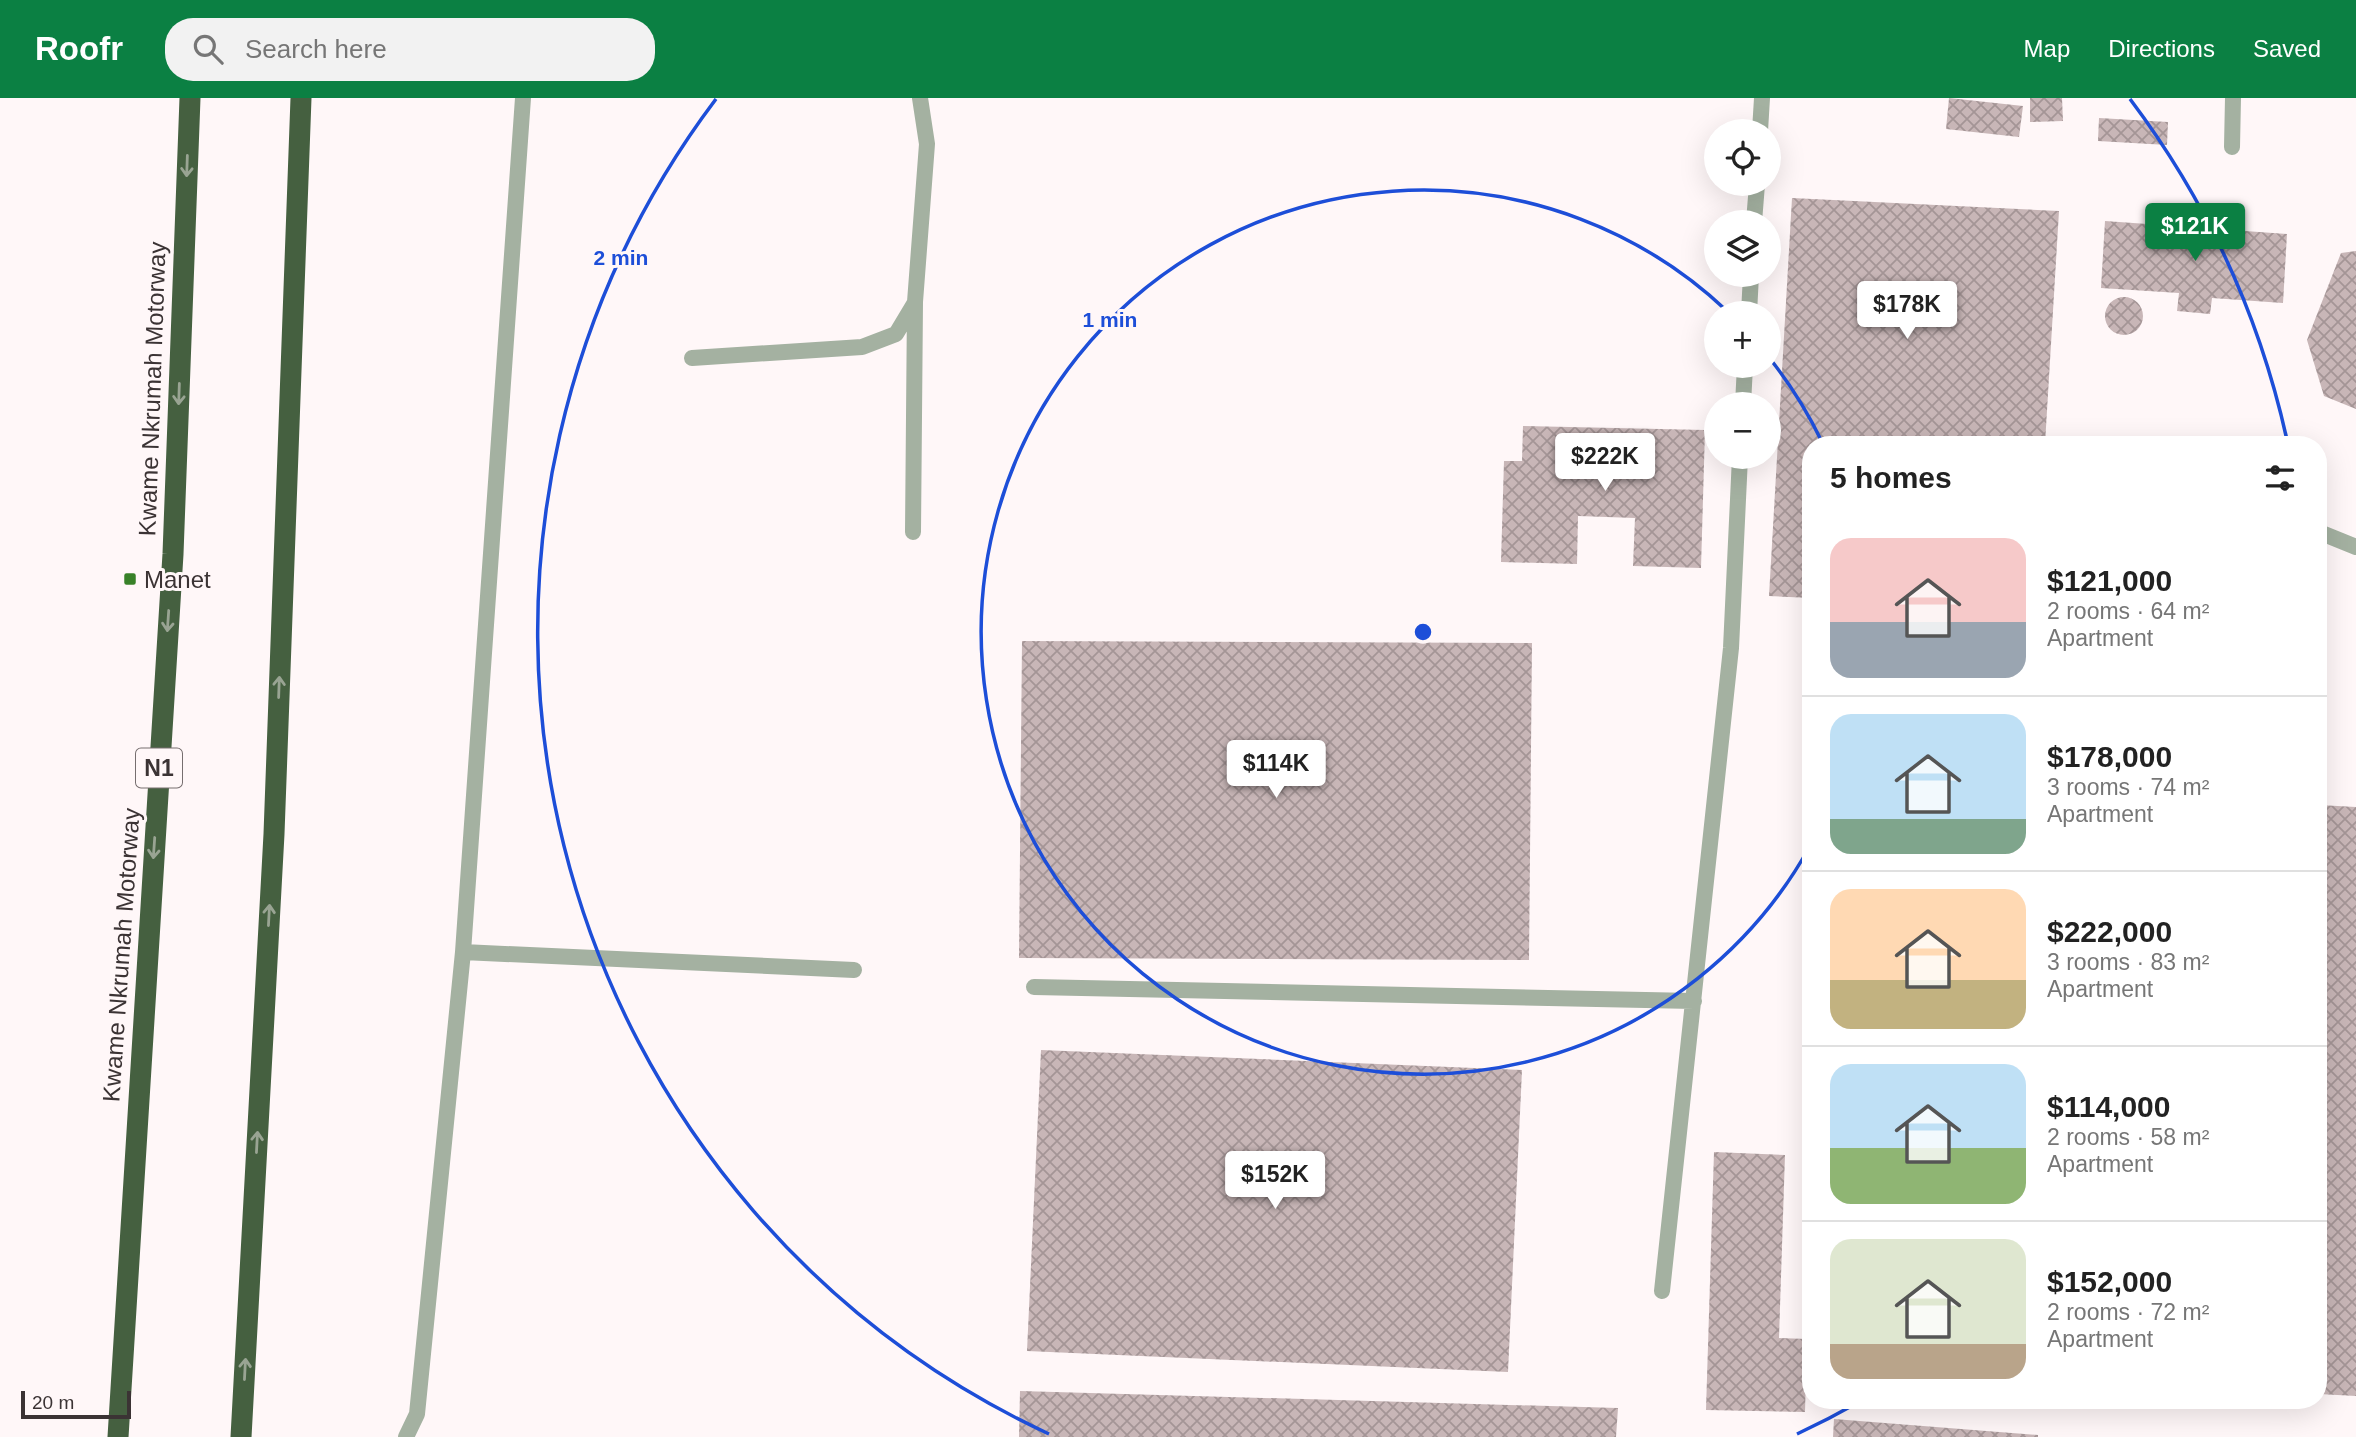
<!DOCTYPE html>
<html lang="en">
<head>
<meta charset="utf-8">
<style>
  body { margin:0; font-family:Arial,sans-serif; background:#f2f2f2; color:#222; height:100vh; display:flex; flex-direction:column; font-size:26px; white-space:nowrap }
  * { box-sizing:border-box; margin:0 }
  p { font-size:23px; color:#767676 }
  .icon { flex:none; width:38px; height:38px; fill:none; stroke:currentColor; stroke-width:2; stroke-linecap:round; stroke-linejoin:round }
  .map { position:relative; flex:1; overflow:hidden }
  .sheet { position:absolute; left:1802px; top:338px; width:525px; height:973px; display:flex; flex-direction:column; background:#fff; border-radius:28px; box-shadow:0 7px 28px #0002 }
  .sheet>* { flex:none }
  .fabs { position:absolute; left:1704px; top:21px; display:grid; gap:14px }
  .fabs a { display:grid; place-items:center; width:77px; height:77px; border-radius:50%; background:#fff; box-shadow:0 7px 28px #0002; font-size:35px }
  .scale { position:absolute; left:21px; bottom:18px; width:110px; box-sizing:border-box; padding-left:7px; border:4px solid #3b3334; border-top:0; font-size:19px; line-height:24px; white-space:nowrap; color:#3b3334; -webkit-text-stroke:5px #fff7f8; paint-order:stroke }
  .price { position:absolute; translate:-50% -60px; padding:0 16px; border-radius:7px; background:#fff; color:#222; font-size:23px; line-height:46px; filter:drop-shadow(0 2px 4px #0008) }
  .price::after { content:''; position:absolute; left:50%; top:42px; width:21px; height:16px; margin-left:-10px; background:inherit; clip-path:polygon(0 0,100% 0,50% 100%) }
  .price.current { background:#0b8043; color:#fff }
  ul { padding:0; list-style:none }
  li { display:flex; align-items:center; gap:21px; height:175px; padding:0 28px }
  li+li { border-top:2px solid #e0e0e0 }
  li span { display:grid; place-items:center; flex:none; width:196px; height:140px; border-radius:21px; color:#555 }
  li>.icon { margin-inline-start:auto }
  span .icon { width:84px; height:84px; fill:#fffc; stroke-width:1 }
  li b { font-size:30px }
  h2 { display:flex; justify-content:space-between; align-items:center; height:84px; padding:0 28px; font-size:30px }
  header { display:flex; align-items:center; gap:42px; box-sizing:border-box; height:98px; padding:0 35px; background:#0b8043; color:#fff }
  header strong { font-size:33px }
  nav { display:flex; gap:38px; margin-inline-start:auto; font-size:24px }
  .search { width:490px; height:63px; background:#f2f2f2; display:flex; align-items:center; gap:18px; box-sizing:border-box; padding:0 24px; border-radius:28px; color:#767676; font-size:26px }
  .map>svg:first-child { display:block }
</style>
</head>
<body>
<header>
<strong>Roofr</strong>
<div class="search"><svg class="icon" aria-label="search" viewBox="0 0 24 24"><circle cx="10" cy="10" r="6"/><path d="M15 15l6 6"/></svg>Search here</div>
<nav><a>Map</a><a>Directions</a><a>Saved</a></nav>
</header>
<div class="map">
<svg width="2356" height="1339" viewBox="0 0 2356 1339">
  <defs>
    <pattern id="building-cross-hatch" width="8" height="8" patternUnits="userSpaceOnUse" patternTransform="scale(1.75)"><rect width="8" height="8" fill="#c8b6b7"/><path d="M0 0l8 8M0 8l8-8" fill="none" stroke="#a49596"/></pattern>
  </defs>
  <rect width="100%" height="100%" fill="#fff7f8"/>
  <!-- building -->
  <path fill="url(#building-cross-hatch)" d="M1949,0l74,8 -4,31 -73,-8z
    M2030,0h32l1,23 -33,1z
    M2099,20l69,4 -1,23 -69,-4z
    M1792,100l267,13 -14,233h-234v154l-42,-2z
    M2105,123l182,13 -4,69 -71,-5 -2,16 -33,-3 2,-18 -78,-5z
    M2356,153v158l-32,-13 -17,-56 34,-87z
    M2105 218a19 19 0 1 1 38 0a19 19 0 1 1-38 0Z
    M1523,328l182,4 -4,138 -68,-2 2,-48 -57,-2 -1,48 -76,-2 3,-101h18z
    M1022,543l510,2 -3,317 -510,-2z
    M2319,707l37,2v589l-37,-2z
    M1041,952l481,20 -14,302 -481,-21z
    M1714,1054l71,3 -6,183 28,1 -2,73 -99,-2z
    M1020,1293l598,17 -2,29h-597z
    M1834,1321l204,16v2h-205z"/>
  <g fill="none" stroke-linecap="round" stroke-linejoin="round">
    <!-- lane -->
    <path stroke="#a4b1a1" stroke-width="16" d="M1760,33l2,-33
      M2232,49l1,-49
      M1754,124l3,-38
      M1749,215l2,-38
      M692,260l170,-11 34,-13 18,-30
      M1743,306l2,-38
      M913,434l2,-230 12,-158 -7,-46
      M2319,434l37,15
      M463,854l391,18
      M1034,889l660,14
      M1662,1193l69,-643 9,-191
      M406,1339l11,-23 46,-462 60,-854"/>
    <!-- highway -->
    <path stroke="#456040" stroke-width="21" d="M118,1339l55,-883 17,-456
      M241,1339l33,-603 27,-736"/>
  </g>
  <!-- one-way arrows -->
  <defs><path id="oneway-shaft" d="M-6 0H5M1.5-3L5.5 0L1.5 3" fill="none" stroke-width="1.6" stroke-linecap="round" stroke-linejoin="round" transform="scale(1.75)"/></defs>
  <g stroke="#99a493">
    <use href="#oneway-shaft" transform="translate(187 68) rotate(92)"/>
    <use href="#oneway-shaft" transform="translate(179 296) rotate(92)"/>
    <use href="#oneway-shaft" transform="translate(168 523) rotate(94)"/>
    <use href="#oneway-shaft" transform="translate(279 589) rotate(-88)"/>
    <use href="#oneway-shaft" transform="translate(154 750) rotate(94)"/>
    <use href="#oneway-shaft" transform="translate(269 817) rotate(-87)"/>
    <use href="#oneway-shaft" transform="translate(257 1044) rotate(-87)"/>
    <use href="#oneway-shaft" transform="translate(245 1271) rotate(-87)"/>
  </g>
  <!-- distance rings -->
  <g fill="none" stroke="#1d4ed8" stroke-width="3.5">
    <path d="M1810 748A442 442 0 1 1 1727 213M1771 262A442 442 0 0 1 1822 344"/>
    <path d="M1859 1304A885 885 0 0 1 1797 1336M1049 1336A885 885 0 0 1 716 1M2130 1A885 885 0 0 1 2287 342"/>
  </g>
  <!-- markers -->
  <rect fill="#388128" stroke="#fff7f8" stroke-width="2.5" x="123" y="474" width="14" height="14" rx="3.5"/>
  <g text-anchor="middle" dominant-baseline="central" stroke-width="6" stroke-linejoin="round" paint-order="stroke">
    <!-- shield labels -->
    <rect fill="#fff7f8" stroke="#766e6f" stroke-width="2" x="136" y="650.5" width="46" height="39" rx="5"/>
    <g font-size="23" font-weight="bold" fill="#3b3334">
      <text x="159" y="670">N1</text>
    </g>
    <!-- street labels -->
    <g font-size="24" fill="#3b3334" stroke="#fff7f8">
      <text transform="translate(152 291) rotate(-88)">Kwame Nkrumah Motorway</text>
      <text transform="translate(121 857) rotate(-86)">Kwame Nkrumah Motorway</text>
    </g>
    <!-- poi labels -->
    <g font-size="24" fill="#3b3334" stroke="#fff7f8" text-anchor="start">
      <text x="144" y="481">Manet</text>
    </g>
  </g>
  <circle cx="1423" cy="534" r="10" fill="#1d4ed8" stroke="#fff7f8" stroke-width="3.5"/>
  <g font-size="21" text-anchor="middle" font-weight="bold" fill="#1d4ed8" stroke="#fff7f8" stroke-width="6" stroke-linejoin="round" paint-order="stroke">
    <text x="621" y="167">2 min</text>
    <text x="1110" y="229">1 min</text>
  </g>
</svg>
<div class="fabs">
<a><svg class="icon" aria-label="locate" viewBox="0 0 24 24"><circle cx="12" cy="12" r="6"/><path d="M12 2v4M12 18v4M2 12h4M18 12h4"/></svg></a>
<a><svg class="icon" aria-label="layers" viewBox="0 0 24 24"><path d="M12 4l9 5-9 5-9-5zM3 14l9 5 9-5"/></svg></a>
<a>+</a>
<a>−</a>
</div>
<div class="scale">20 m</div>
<b class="price current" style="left:2195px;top:165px">$121K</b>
<b class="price" style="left:1907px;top:243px">$178K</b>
<b class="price" style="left:1605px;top:395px">$222K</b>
<b class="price" style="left:1276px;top:702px">$114K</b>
<b class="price" style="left:1275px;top:1113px">$152K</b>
<section class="sheet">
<h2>5 homes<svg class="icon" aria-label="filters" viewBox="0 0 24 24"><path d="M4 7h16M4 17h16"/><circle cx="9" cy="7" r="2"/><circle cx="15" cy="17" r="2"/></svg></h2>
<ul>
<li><span style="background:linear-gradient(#f6c9c9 60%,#9aa5b1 0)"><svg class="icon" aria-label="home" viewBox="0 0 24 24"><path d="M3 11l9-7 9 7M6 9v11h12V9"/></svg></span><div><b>$121,000</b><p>2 rooms · 64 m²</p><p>Apartment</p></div></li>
<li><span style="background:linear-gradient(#bfe0f5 75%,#7fa58c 0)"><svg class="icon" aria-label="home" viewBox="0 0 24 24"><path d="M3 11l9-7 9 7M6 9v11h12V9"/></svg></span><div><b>$178,000</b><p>3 rooms · 74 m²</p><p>Apartment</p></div></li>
<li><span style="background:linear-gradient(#ffd9b3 65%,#c2b280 0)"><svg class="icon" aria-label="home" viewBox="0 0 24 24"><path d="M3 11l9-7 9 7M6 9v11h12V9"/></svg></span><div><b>$222,000</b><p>3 rooms · 83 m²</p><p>Apartment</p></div></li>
<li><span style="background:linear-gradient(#bfe0f5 60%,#8fb573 0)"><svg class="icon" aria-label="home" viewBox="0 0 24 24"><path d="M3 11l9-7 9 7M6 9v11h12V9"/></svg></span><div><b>$114,000</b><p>2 rooms · 58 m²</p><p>Apartment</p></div></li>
<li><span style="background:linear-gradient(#dfe7d0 75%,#b9a48a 0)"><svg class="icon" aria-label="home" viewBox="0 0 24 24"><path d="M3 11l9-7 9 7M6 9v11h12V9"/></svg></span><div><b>$152,000</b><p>2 rooms · 72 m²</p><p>Apartment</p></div></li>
</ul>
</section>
</div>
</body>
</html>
